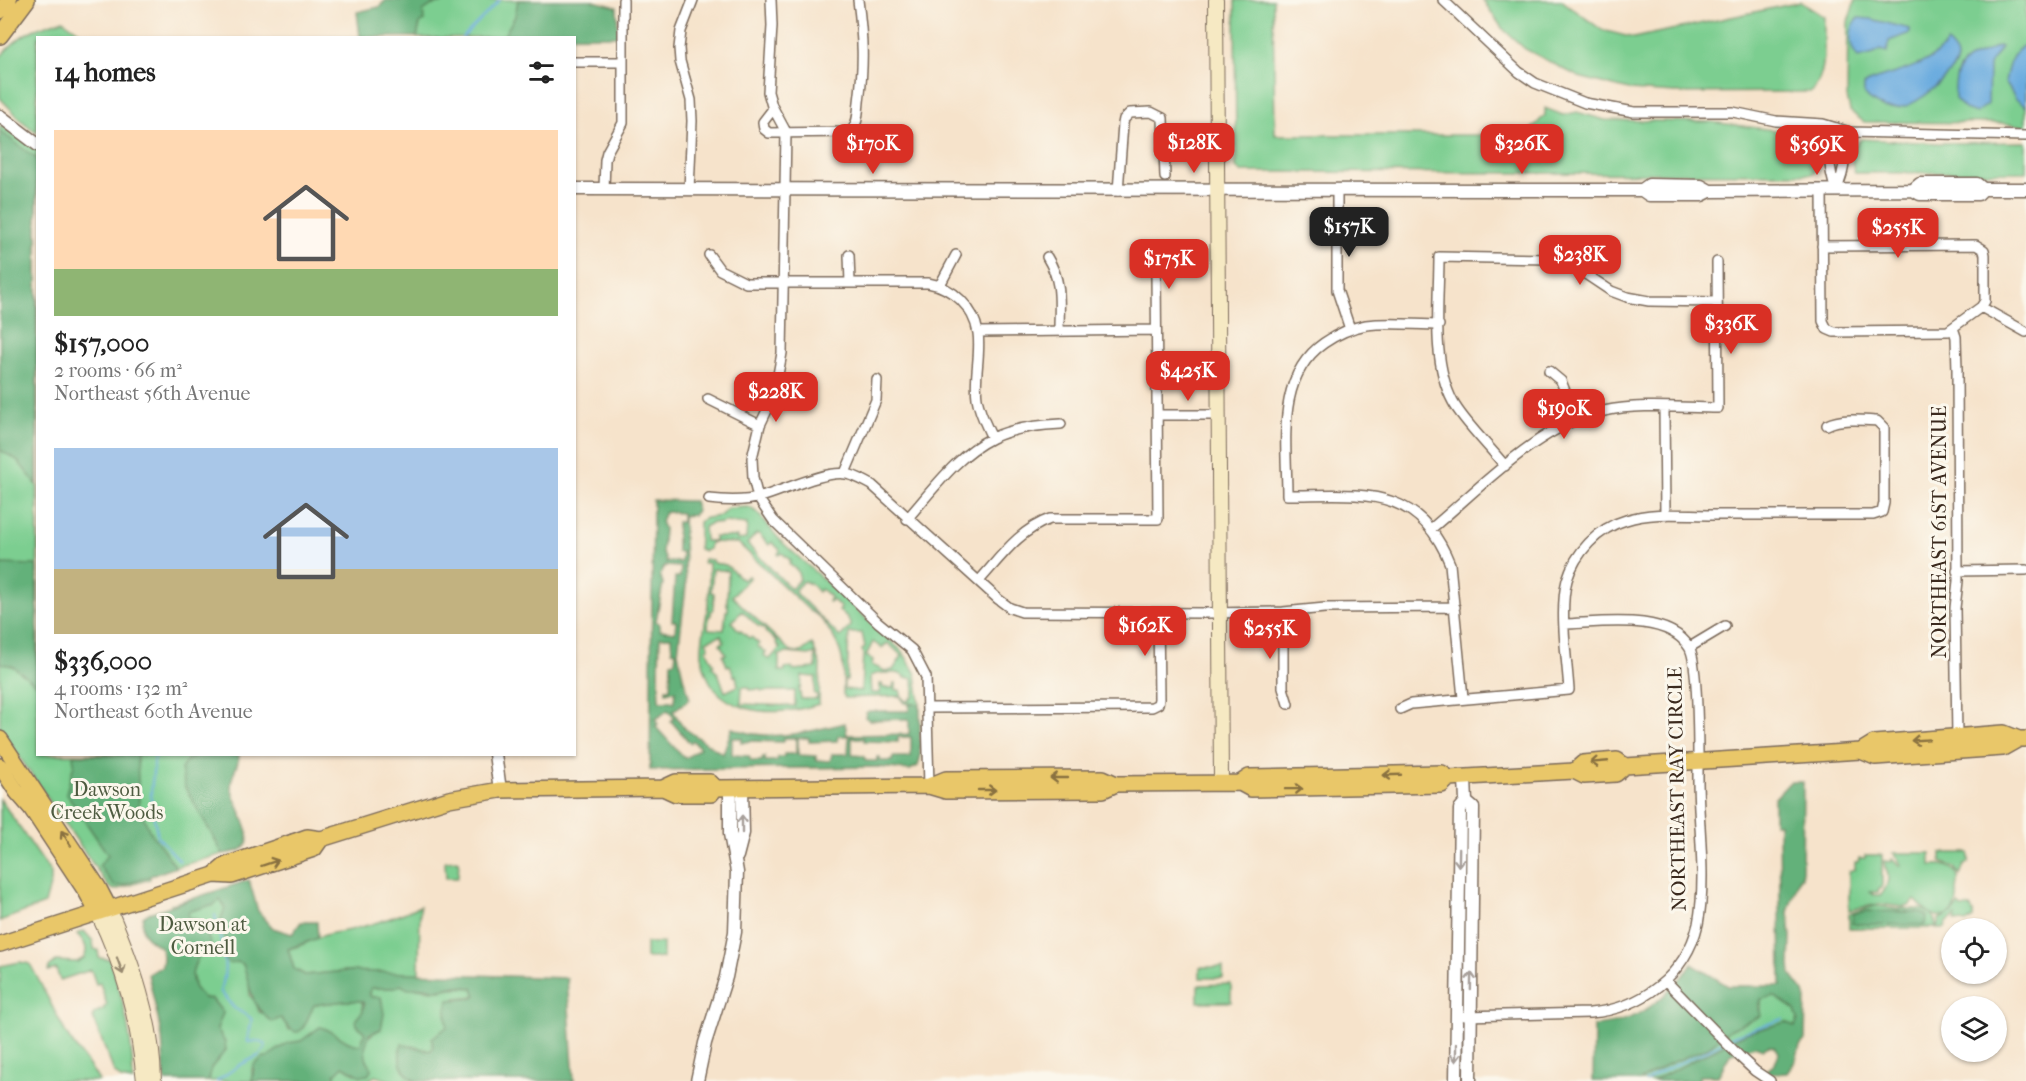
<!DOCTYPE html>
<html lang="en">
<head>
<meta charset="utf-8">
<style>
  body { margin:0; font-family:"IM FELL French Canon",serif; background:#f6f6f6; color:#222; height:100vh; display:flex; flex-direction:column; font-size:22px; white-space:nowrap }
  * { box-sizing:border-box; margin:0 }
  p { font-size:20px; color:#767676 }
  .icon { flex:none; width:33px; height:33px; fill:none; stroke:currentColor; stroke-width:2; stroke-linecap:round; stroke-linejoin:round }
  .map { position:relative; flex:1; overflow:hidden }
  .side { position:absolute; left:36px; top:36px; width:540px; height:720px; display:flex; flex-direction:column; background:#fff; border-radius:0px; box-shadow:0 2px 4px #0004 }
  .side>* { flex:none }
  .fabs { position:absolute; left:1941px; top:918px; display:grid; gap:12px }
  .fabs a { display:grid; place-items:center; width:66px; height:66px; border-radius:50%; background:#fff; box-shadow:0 2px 4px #0004; font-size:30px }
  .price { position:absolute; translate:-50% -51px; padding:0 14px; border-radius:12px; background:#d93025; color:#fff; font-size:20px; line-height:39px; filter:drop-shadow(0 2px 3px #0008) }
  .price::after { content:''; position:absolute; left:50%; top:36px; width:18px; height:14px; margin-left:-9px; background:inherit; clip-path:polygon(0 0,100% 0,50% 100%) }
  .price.selected { background:#222; color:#fff }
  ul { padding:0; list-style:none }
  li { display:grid; align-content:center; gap:12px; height:318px; padding:0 18px }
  li span { display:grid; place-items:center; height:186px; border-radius:0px; color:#555 }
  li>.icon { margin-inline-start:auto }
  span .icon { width:108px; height:108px; fill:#fffc; stroke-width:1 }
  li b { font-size:26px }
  h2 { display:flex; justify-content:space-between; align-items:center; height:72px; padding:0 18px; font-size:26px }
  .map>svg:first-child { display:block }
</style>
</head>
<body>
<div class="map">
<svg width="2026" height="1081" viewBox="0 0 2026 1081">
  <rect width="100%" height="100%" fill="#fbf7ec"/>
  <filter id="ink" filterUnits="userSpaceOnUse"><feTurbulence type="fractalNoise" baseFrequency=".0167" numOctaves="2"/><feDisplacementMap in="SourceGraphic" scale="12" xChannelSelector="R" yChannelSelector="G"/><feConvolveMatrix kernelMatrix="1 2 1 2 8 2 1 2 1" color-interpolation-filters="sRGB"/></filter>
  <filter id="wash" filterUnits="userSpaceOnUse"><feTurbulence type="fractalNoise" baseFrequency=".008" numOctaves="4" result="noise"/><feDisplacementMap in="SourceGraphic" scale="24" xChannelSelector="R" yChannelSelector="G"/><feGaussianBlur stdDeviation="1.35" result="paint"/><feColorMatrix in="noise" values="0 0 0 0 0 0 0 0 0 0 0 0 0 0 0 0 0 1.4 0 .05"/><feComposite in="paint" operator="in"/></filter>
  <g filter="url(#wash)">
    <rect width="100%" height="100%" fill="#f6e3cb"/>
    <!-- green -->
    <path fill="#7bce90" stroke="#5b7c57" stroke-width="1.5" fill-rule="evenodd" d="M444,0h81l-13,37 -95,1 3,-15 4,-7 -1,-5 9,-6 10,-2z
      M1235,0h38l2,135h251l19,-20v-7l18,7 14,-3 28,8 106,2 93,12 13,3 3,7 -3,26 -5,4 -571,-2 -5,-4z
      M1483,0h78l41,30 32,8 167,-36 23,15c-1,24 5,57 -13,75l-136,1 -46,-3 -50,-13 -54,-28 -23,-21z
      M1855,0h171v126l-26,-3 -136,-1 -14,-11 -3,-14 1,-75z
      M63,20l24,17 -49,1 -1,95 -15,-12 -22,-23v-41c22,-25 32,-28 63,-37z
      M0,125l37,25 1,604 160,1 -11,5 -2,27 38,67 -47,13 -24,-32 -2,44 -32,10 -4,1 -6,-4 -108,-157z
      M1861,139l77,4 88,-1v30l-171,1c-5,-14 -5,-23 6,-34z
      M748,507c10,2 26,28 35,36l120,109 13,22 4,30 -15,-1 -5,-7 -55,2 -2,-4c1,-29 2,-42 -16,-67 -5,-7 -9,-13 -17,-16l-72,-68 -28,-1 -1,7 -5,2 -5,-2v-27l7,-4 14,-2 8,-8zM724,522l23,2 -1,15 -9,1v-3h-23v4h-9l-1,-14 7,-4h7l1,1zM756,534h3l10,11 3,-3 8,8 -2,4 1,1 3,-2 9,8 -2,3 8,6 3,9 -9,10 -44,-45zM803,581l8,3 7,8 3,-3 9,8 -2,4 1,1 3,-3 9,9 -2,3 8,6 4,9 -11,11 -46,-46zM849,633h13l3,14 -3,3 1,3 -2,38 -17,-2v-9h3zM873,642l9,6 6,-5 14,13 -9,14 -8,1 -13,-6 1,-5 -7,-4zM879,673h18l8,3v2h8l1,15 -1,5h-3v3h-5l-1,-3h-2l-2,-8h-4v-7h-2l-1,5h-10l-1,-4h-2v9h-9l-1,-17z
      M704,559l8,1 1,3 13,2 17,15 5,-4 2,1 -18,19 59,56h10l11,-8 8,20 -1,40c-46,15 -111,12 -117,-49 -1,-17 4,-33 6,-50 1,-14 1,-28 1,-42h-6zM713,569l15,2 -1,34h1v6h-2l-2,19 -16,-1 1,-13 2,-1v-4l2,-1 1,-17 -3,-1zM742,611l17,16 1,-1 6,5 -1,1 12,9 -1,2 4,5 -11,12 -5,-5 2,-3 -9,-6 2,-2 -8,-7 -2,1 -9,-8 -1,1 -7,-9zM721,635l3,7 -4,2 6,10 -3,1 4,11 3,-1 4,11 2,-1 2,11 -13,6 -6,-17 -7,-9 2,-1 -8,-16 3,-1 -3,-7zM787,653l22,2 6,-2 1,15 -23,2 -1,-2h-7v3h-6v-16zM802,676l14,1 -2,17h3v5h-16l-2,-11h2zM742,687h7v3l11,-1 1,2h34v15l-54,-2z
      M0,799l51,74v9l-6,22 -45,17z
      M1894,853h37v13c8,-3 24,-1 27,12 1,3 -1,9 -1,13 1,13 -2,28 -20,25 -10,-2 -16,-11 -22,-16l-6,6 -5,1 -25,-3 -30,6v-39l6,-2v-7h3l1,-4h6v-3h17v33h-3l-1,4h-8l4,3h7c6,-7 10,-19 4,-27l-1,-7 7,1 1,-3 7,7 2,-1z
      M1941,853h28v9l-5,3 -4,11 -6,-9 -13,-5z
      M457,860l2,1 -1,15 -1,2h-11l-1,-16 1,-1z
      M207,897l8,4 2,-1 8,1 12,61 6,2 6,18 1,14 6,6 3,10 22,5 8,13 14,-2 11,-23 31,-4h17l1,10 -6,14 8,8 -4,12c-17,0 -24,-14 -41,-18l-19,14 -13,2 -36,25v13h-43l2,-13 15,-18 -10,-21 7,-16 -11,-14 -9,-1 -9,-11 -1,-11 -23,-1 1,-71 17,-5z
      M1959,905l3,3 8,-1 3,5v6l-7,5 -11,-2 1,-5 -10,7 -1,5h-8l2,-9 14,-6z
      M420,906l-1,68 -72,-3 -42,4 -11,-6 -6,-20c12,-2 23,-9 34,-13 10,-4 22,-4 32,-7 23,-6 45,-13 66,-23z
      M1876,906c8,0 15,3 23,3 15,0 36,-4 37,19h-87v-15z
      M84,931l9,10 1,8 4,1 1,8 10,1c15,40 24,79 24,122l-12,-2 -7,-7 -21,-54 1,-5 10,-4v-2l3,-2 -7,-22 -4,1 -5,-14 -31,10 -4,-11 -8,2 1,-4 7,-6 21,1 7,-4c5,-10 0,-17 -7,-24z
      M646,943h17v15h-17z
      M20,962l10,2c13,23 24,47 37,71 10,16 23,29 32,46h-99v-115z
      M1200,967h23v11h-23z
      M1231,984v18h-33v-17z
      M398,985c9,1 33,6 42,5 12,-3 21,-3 33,-2l3,8 -20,2 -9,6v23l-15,11 1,10 -3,3 -17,-5 -13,3c-1,14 2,25 16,32h-24l-17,-5 -8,5h-32v-7l8,-8 12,8 15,-10 -5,-6c-1,-20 0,-21 16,-29 1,-9 -1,-22 1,-28l-5,-4h-7l1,-9h21z
      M1774,996l21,14 3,9 -3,8 -9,-5 -40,11 -93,48h-14l28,-16 42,-18 20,-17 20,-9 12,-9v-13z"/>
    <!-- forest -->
    <path fill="#64b17a" stroke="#506e4c" stroke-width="1.5" fill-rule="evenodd" d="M386,0h58l-2,3 -10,2 -9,6 1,10 -4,2 -3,14h-57l-3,-25 22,-5z
      M518,0h72l27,7 1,29 -115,1 12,-21z
      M0,131l37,28v326l-20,-25 -17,-10z
      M653,500l41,1 3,10 -4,4 -10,1 3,70 -8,66 5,25 7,22 -17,12 11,17 39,26 9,-26c38,15 76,4 113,-5l2,12 62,-1v-15l-40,1 -4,-3 1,-4 3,-2h40v-7h11v55l-2,7 -8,4 -33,-3 -227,3zM665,512l17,1v9h-5v30h5l-1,10h-15l-1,-5 -3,-4 2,-24 -3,-8zM665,566l16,1 -1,10h-5l-3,44h4l-1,11 -15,-2v-5l-4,-4 7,-38 -3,-8zM660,637h11l1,14 4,1 -1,9 -4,1 -1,27h-4v3l9,-1 -1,12 -3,-2h-12c0,-24 0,-42 1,-64zM668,710l6,8 -3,3 19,22 3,-2 7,7 -14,10 -4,-2 -27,-30 3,-2 -3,-4zM838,736h11l-1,18h-16l-2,7 -14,-1v-4l-18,-1v-17h11v4l28,-1zM898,737h13v20h-18l-1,4h-12v-4h-3v4h-11l-2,-5 -12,-1v-17h12v3l34,1zM783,738h13v16h-12v3h-6l-1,4h-12v-4h-2l-1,4h-11l-2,-5 -17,-1v-17h10v5l8,-2 33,1z
      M0,564l37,1v120l-25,-19 -12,-3z
      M73,755h64l2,51 10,24 27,37 -52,18 -10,1 -15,-20 9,-11 -42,-62 8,-29z
      M198,755h41c0,11 -8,19 -8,31 1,16 30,53 10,64 -4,2 -13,3 -18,4l-38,-67 -4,-18 6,-9z
      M1790,782h13l-1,95h-2l-12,35 3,23 -1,30 1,10 13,17 2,7 -1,41 -5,6 -4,14 -9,13 -20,1 -1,-3 9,-7 4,-11 -5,-6 -5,-1 -6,3 -8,-3 -24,7 -13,23h-19v5h-46l93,-48 40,-11 9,5 3,-8 -3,-9 -21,-14 -13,3 -2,9 2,8 -32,14 -20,17 -42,18 -28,16h-46l1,-55c45,-3 73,-29 98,-62l36,22h53l-2,-162h-5v-25z
      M249,880l9,31 15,17 19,6 9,-12h16l1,16 -30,11 6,20 11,6 42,-4 220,7 7,103h-158c-14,-7 -20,-22 -14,-37l28,7 3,-3 -1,-10 15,-11 -1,-18 3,-9 24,-2 3,-2 -3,-8 -16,-2 -20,4 -13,-3 -16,2 -7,-4 -9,3h-21l-2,5 2,4h10l3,17 -3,15 -12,5 -4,14 1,10 6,11 -4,6 -7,1 -18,-10 -8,8v7h-83l2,-16 10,-8h3l21,-14 13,-2 19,-14c17,4 24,18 41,18l4,-12 -8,-8 -1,-6 7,-8 1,-7 -2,-3h-17l-31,4c-11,22 -13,41 -33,13l-9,4c-23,-18 -20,-32 -29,-58l-6,-2 -7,2 -4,-3c0,-13 1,-28 -6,-39l5,-15 -5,-7 -8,6c-9,0 -14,4 -23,5l-1,6 13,4 10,23v9h-10c-6,8 -12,23 -7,33 1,4 7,8 9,12l9,1 11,14 -6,16 8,13 1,8 -15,18 -2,13h-44l-3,-44 -14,-63 14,-8 1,-9 -2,-9c-13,-11 -22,-11 -18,-31l6,-4z
      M1866,911l53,1 8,4 -1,9 -74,-1 1,-10z"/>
    <!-- water -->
    <path fill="#6bacdf" stroke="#536b7e" stroke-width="1.5" d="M1858,18l13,1 39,10v4l-21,8 -2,11 -6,-2 -7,4 -16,4c-10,-12 -10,-28 0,-40z
      M1947,43c4,4 10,9 10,15 0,8 -8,15 -13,20 -21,23 -54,46 -80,16v-8l4,-4c28,-11 60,-14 79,-39z
      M2026,44v63l-10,-8 -11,-17c3,-17 6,-29 21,-38z
      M1998,46l3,1 -12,18 -1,39 -12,9 -11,-4 -10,-10c-2,-40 12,-38 43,-53z"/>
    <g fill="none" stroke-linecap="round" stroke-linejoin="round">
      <!-- stream -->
      <path stroke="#6bacdf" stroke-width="2" d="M462,38l38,-38
        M155,754l-4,39 2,20 5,24 22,24
        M215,915c5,24 16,54 5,76l14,17 17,10c2,8 -4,15 -3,24l9,-1 8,3v4l-5,7 -22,11 -21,15
        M1727,1039l8,-4 48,-16
        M1646,1081c24,-16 52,-24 76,-39"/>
    </g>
  </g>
  <g filter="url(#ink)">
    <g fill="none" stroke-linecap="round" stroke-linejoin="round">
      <!-- minor casing -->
      <g stroke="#7c6b5b" stroke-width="12">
        <path id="minor" d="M771,0l1,26 -4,66 4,14 14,26 -4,221 -5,27 -7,24 -10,21 -8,33 1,20 5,20 15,22 105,102 34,28 14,27 3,109
          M1443,0l76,72 16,11 50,20 49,9h99l43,9 47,3 27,8 176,4
          M574,62h49
          M773,109l-10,13 1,7 5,4 81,-1c8,-6 8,-20 9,-30 5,-39 4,-63 -1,-102
          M604,189l1,-29 2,-8 16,-29v-123
          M1337,189v101l13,39
          M689,190l3,-69 -1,-21 -11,-39 -1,-13 2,-17 12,-31
          M1822,190l1,131 4,8 7,3 114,-1 33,-24 4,-6v-46l-1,-5 -8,-5 -154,1
          M1836,190c9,-18 13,-44 1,-62
          M1836,190c-7,-19 -10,-44 1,-62
          M1118,191l5,-67 1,-5 6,-6 21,-1 12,6 2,59
          M709,255l11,15 26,13h182c24,4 46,24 50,50 3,21 -4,44 -1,65 2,14 9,27 15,40
          M849,255l1,28
          M1047,257c16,26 12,45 12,74
          M1590,276l14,-20
          M940,285l16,-30
          M1981,307l45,25
          M1439,325c-24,0 -50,-3 -73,0 -16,3 -29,9 -42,18 -49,34 -37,101 -37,152 73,0 131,-12 163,69l13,134
          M1953,328l3,9 1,33 1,211 -3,27 2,129
          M978,332l178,-2
          M1549,371l12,10 15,38
          M708,399l52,26
          M1664,408l1,107
          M1157,415h61
          M1505,466c-14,-18 -42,-45 -52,-64 -22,-41 -14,-99 -14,-145l113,2 23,8 36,24 16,6 22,4 68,1
          M845,473l31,-73 1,-20
          M709,499c17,2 35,3 52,-2 21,-6 65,-27 85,-23 9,1 18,7 26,11l126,114 12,9 12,4 185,1 76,-1 42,-4 130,-1
          M907,519c25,-28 50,-64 85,-81 21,-10 46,-13 69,-14
          M1432,528c49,-41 108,-104 172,-117 37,-8 77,-3 114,-3l-1,-146
          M1957,571l69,-1
          M979,581c21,-23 40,-51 71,-62h108l-2,-247 -8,-15
          M1283,612v76l5,16
          M1690,647l35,-21
          M927,708l225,-1 6,-3 1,-5 -1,-86
          M1400,709l11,-5 158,-14c-2,-31 -10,-80 -2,-110 8,-27 31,-52 59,-60 27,-9 58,-5 86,-5 54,0 107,0 161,0l9,-3 2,-9v-75l-7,-7c-14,-1 -37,-3 -50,4
          M1666,981l75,77 14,13 15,10
          M1465,1016l125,-3c51,-4 96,-38 108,-89 9,-46 0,-99 0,-146 0,-22 1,-116 -9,-131 -22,-35 -89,-24 -124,-23"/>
      </g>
      <!-- tertiary casing -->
      <g stroke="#7c6b5b" stroke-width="15">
        <path id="tertiary" d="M0,116l38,29
          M574,189l1068,1 7,-5 52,1 9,5 203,-1 7,4h58l5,-5
          M1642,190l7,5h53l8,-4
          M1913,190l7,-6h57l6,5h43
          M495,754l5,36
          M1465,778l1,24
          M1466,802l7,6 -3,273
          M737,856l6,-23 -1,-45
          M697,1081l8,-38 21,-66 9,-45 2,-60 -7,-38v-46
          M1456,1081l4,-272 6,-7"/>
      </g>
      <!-- secondary casing -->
      <g stroke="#7c6b5b" stroke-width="16">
        <path id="secondary" d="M1216,0l5,783
          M109,908c24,56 44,112 45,173
          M97,912c27,56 41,107 47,169"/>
      </g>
      <!-- primary casing -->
      <g stroke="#7c6b5b" stroke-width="18">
        <path id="primary" d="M0,11l9,-11
          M0,36l27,-36
          M0,739l98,148 11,21
          M0,766l17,26 14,16 56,85 10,19
          M293,842l14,-5 14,2"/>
      </g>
      <!-- trunk casing -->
      <g stroke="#7c6b5b" stroke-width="18">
        <path id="trunk" d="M1861,751l14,6 128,-9 16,-9h6
          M1574,771l9,-8 34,-3 8,6 236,-15 13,-8 130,-10 15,6
          M1240,783l9,-6 193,-4 7,5 125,-7 10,5 32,-2 9,-8
          M929,786l17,-7 157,-1 13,6
          M663,788l13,6h35l5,-6
          M214,875l18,1 82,-27 7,-10 128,-40 51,-9 163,-2 13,-6h34l6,6 213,-2 17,5 157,-1 13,-6 124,-1 11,6 191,-4 7,-7
          M0,944l214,-69 12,-10 67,-23"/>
      </g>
      <!-- minor -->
      <use href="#minor" stroke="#fff" stroke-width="9"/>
      <!-- tertiary -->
      <use href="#tertiary" stroke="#fff" stroke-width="12"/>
      <!-- secondary -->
      <use href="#secondary" stroke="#f6e9c3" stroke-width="14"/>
      <!-- primary -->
      <use href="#primary" stroke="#e9c769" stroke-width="15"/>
      <!-- trunk -->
      <use href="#trunk" stroke="#e9c769" stroke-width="15"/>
    </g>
    <!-- one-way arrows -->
    <defs><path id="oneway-shaft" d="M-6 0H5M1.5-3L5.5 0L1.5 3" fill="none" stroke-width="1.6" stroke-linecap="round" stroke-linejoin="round" transform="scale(1.5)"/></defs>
    <g stroke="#897140">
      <use href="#oneway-shaft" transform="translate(1920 740) rotate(176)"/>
      <use href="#oneway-shaft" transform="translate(1599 762) rotate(175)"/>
      <use href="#oneway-shaft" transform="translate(1392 775) rotate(178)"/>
      <use href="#oneway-shaft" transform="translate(1059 778) rotate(180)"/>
      <use href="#oneway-shaft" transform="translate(1294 789) rotate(-1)"/>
      <use href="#oneway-shaft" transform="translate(987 790)"/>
      <use href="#oneway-shaft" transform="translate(66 838) rotate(-123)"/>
      <use href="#oneway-shaft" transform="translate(270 863) rotate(-18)"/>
    </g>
    <g stroke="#a79f9a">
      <use href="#oneway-shaft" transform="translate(742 824) rotate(-90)"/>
      <use href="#oneway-shaft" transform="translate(1459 858) rotate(91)"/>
      <use href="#oneway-shaft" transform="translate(1471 981) rotate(-89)"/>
      <use href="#oneway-shaft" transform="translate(1456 1053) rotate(90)"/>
    </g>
    <use stroke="#988a70" href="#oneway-shaft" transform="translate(120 966) rotate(70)"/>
  </g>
  <g text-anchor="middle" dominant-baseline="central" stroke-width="6" stroke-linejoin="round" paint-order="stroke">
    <!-- street labels -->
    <g font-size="20" fill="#3b2a1e" stroke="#fbf7ec">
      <text transform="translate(1939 532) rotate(-90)">NORTHEAST 61ST AVENUE</text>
      <text transform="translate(1677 789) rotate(-91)">NORTHEAST RAY CIRCLE</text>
    </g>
    <!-- park labels -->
    <g font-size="20" fill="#4e5b40" stroke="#fbf7ec">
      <text x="107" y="789">Dawson<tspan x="107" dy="23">Creek Woods</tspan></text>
      <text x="203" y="924">Dawson at<tspan x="203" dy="23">Cornell</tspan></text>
    </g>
  </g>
</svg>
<div class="fabs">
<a><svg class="icon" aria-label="locate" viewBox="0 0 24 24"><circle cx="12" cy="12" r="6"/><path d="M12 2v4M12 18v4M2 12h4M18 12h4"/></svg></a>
<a><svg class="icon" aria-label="layers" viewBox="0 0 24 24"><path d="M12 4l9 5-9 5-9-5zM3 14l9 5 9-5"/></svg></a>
</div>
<b class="price" style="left:1194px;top:174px">$128K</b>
<b class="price" style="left:873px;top:175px">$170K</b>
<b class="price" style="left:1522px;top:175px">$326K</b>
<b class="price" style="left:1817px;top:176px">$369K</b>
<b class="price selected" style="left:1349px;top:258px">$157K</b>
<b class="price" style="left:1898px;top:259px">$255K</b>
<b class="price" style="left:1580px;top:286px">$238K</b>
<b class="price" style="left:1169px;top:290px">$175K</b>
<b class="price" style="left:1731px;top:355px">$336K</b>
<b class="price" style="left:1188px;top:402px">$425K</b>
<b class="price" style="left:776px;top:423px">$228K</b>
<b class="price" style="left:1564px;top:440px">$190K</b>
<b class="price" style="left:1145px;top:657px">$162K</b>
<b class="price" style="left:1270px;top:660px">$255K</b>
<section class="side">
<h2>14 homes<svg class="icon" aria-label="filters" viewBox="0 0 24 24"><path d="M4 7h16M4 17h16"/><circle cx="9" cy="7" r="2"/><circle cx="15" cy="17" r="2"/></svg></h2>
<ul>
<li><span style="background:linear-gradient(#ffd9b3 75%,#8fb573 0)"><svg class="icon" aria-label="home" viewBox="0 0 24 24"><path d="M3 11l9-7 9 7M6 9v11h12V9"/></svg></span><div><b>$157,000</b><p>2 rooms · 66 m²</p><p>Northeast 56th Avenue</p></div></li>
<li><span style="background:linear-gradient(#a9c7e8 65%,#c2b280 0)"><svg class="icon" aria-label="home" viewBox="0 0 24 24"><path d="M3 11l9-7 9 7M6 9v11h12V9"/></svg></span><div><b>$336,000</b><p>4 rooms · 132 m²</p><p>Northeast 60th Avenue</p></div></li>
</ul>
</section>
</div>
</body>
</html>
